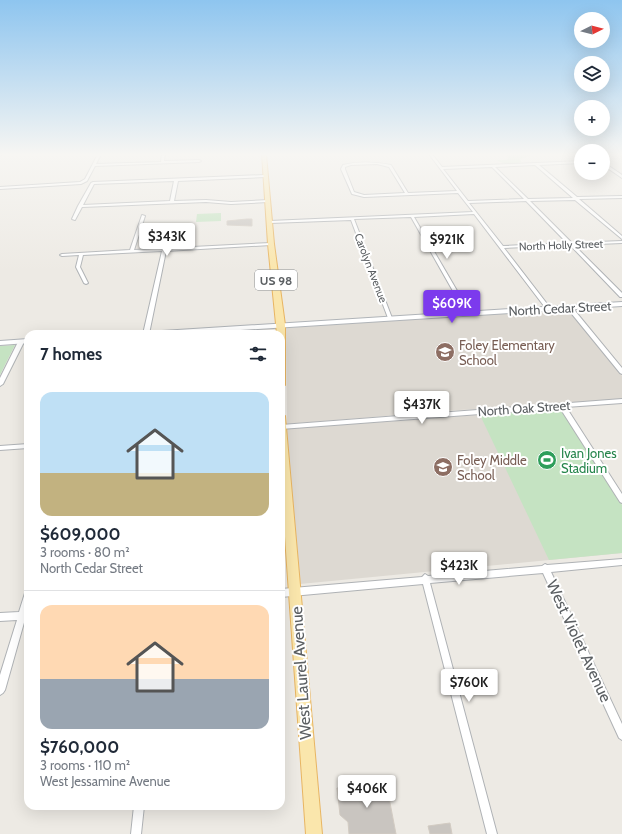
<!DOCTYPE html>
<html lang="en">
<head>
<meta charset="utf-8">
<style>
  body { margin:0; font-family:Cabin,sans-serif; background:#f2f2f3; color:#1f2937; height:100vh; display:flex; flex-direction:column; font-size:15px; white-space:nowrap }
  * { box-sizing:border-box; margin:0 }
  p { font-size:13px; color:#747a83 }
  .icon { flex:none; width:22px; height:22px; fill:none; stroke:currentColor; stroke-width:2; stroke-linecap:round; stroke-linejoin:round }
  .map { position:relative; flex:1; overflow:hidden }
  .details { position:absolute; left:24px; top:330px; width:261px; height:480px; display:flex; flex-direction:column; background:#fff; border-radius:12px; box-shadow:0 4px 16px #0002 }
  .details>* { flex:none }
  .needle { width:26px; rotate:84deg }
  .controls { position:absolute; left:574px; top:12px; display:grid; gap:8px }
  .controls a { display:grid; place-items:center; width:36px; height:36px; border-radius:50%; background:#fff; box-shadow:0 4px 16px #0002; font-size:20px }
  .price { position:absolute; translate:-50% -34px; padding:0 9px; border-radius:4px; background:#fff; color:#222; font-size:13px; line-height:26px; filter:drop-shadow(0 1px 2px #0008) }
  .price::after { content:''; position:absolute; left:50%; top:24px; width:12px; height:9px; margin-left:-6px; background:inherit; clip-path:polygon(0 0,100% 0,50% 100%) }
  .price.on { background:#7c3aed; color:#fff }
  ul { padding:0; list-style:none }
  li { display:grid; align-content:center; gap:8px; height:212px; padding:0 16px }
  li+li { border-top:1px solid #e0e1e3 }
  li span { display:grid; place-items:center; height:124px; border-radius:12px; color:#555 }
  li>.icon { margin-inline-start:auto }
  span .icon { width:72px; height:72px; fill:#fffc; stroke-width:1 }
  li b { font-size:17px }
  h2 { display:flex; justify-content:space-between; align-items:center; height:48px; padding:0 16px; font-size:17px }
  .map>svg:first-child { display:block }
</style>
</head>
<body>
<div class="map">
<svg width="622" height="834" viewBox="0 0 622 834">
  <rect width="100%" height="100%" fill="#edeae4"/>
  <!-- education -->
  <path fill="#ddd9d2" d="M568,309l54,67v25l-163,9 -172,14 -1,-96z
    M561,409l61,96v48l-322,31 -15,-155z"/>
  <!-- green -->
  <path fill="#c5e3c2" d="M505,154h28v1l-13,4 1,3c-7,2 -18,3 -24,-2h9l3,-2z
    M221,213v8l-25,1 1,-8z
    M15,345l-15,30v-29z
    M561,409l61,96v48l-73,7 -69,-145z"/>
  <!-- building -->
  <path fill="#c9c5c0" stroke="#d2cbc2" d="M247,219h5v7l-25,-1v-4z
    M386,782l10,52h-47l-1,-12 -8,-7 -3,-27z
    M450,823l2,11h-22l-2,-8z"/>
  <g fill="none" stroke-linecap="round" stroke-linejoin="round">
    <!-- street casing -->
    <g stroke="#afb2b5" stroke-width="2">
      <path id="street" d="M98,154h3l-5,10 65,-2 1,-8h3l-1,7 35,-1 2,1 -2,1 -104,4 -8,15 -6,3 -81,5v-2l80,-5 5,-3z
        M429,154h3l10,13 139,-6v2l-42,2 38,32 45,-1v2l-43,1 43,37v3l-47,-39 -45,1 42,42 50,-2v2l-48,2 48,48v4h-2l-50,-52 -66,3 47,61 -2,1h-2l-73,-96 -60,3 56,96v1h-4l-55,-97 -57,2 38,99 -2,1 -2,-1 -37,-98 -81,3 -2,-1 2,-1 203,-9 -15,-19 -94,4 -12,-3 -11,-25 2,-4c16,-4 32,-3 48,0l17,28 49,-2zM377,164l12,3 16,26 -41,2 -10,-3 -9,-23v-2l6,-2zM535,165l38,33 -45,1 -33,-32zM492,167l32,32 -56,2 -25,-32zM526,201l41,42 -64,3 -34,-43z
        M265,175l2,1 -1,1 -88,4 -4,20 32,-1 25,2 38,-2v2h-1l-37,2 -25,-2 -124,5 -7,13 -3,-1 6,-13 13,-23 2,-1zM174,181l-4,20 -87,4 11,-21z
        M142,215l3,1 -11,34 137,-7 2,1 -2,1 -105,6 -17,83h-6l19,-83 -79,4 -3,12 8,16 -2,1 -2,-1 -8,-16 3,-12 -17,1 -2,-1 2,-1 68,-4z
        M567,306h4l51,62v6l-2,-1 -53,-65z
        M21,340l3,2 -21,42 -3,2v-8l18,-36z
        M622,399v4l-56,4 56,87v9l-2,-1 -60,-94 -279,21v-4z
        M28,444v4l-28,2v-4z
        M622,559v6l-71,7 71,152v16l-3,-2 -76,-165 -113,10 67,251h-10l-64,-250 -142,13v-8l141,-12 3,-3 3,2 114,-10 3,-2 2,1z
        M28,592v27h-3l-20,71 -2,3 -3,2v-20l17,-55 -17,1v-8l19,-1 6,-19z
        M134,806h10l-3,28h-10z"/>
    </g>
    <!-- secondary casing -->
    <g stroke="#b0b4b8" stroke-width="2">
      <path id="secondary" d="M0,154h3l-2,1z
        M603,162l19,13v3l-19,-13z
        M622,302v4l-444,28h-35l3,-2z
        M28,339v4l-28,2v-4z"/>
    </g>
    <!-- primary casing -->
    <g stroke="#e8b562" stroke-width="2">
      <path id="primary" d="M262,154h4l8,90 11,81v60l-4,3v-54h-4l-9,-90z
        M281,413l4,3 37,418h-16l-25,-354z"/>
    </g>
    <!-- street -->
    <use href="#street" fill="#fff" fill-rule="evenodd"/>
    <!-- secondary -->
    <use href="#secondary" fill="#fff" fill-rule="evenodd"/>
    <!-- primary -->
    <use href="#primary" fill="#fae6ac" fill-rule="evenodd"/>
  </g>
  <!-- sky -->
  <linearGradient id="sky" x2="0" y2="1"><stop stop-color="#8ec5ef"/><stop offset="0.57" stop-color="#f7f6f3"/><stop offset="1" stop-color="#f7f6f3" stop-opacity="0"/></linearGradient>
  <rect width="622" height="271" fill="url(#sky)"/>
  <!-- icons -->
  <defs>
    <g id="school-disc" transform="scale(1)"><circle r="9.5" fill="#8d6e63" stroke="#fff"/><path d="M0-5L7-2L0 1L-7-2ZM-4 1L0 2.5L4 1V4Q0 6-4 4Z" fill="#fff"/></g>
    <g id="stadium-disc" transform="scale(1)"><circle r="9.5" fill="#2e9e5b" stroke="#fff"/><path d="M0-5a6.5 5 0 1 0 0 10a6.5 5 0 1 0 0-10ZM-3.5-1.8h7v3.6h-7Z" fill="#fff"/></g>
  </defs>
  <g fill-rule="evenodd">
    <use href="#school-disc" x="445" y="352"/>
    <use href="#stadium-disc" x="547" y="460"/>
    <use href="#school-disc" x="443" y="467"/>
  </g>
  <g text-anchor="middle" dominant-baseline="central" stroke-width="4" stroke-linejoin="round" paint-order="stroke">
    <!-- far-street labels -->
    <g font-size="11" fill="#5c6063" stroke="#fff">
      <text transform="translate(561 245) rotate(-2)">North Holly Street</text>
      <text transform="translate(371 268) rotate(69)">Carolyn Avenue</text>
    </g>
    <!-- shield labels -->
    <rect fill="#fff" stroke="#8d9092" stroke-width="1" x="255" y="270" width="42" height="20" rx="3"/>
    <g font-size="12" font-weight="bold" fill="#5c6063">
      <text x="276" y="280">US 98</text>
    </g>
    <!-- street labels -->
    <g font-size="13" fill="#5c6063" stroke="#fff">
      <text transform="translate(560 308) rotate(-3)">North Cedar Street</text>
      <text transform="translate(524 408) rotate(-4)">North Oak Street</text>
    </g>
    <!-- education labels -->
    <g font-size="13" fill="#785e54" stroke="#fff" text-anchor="start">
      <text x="459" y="345">Foley Elementary<tspan x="459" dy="15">School</tspan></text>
      <text x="457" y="460">Foley Middle<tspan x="457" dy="15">School</tspan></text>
    </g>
    <!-- leisure labels -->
    <g font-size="13" fill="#27864d" stroke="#fff" text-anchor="start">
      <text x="561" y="453">Ivan Jones<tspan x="561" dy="15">Stadium</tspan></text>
    </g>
    <!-- near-street labels -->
    <g font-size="16" fill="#5c6063" stroke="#fff">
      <text transform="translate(579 641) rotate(65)">West Violet Avenue</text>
      <text transform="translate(301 673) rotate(-94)">West Laurel Avenue</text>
    </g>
  </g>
</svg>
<div class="controls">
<a><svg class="needle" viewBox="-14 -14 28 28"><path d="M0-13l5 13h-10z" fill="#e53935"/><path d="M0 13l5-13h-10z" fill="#747a83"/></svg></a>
<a><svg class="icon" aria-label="layers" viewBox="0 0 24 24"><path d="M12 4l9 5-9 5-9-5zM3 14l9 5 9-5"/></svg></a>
<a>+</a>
<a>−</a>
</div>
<b class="price" style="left:167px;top:257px">$343K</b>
<b class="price" style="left:447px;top:260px">$921K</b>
<b class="price on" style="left:452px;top:324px">$609K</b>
<b class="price" style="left:422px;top:425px">$437K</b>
<b class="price" style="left:459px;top:586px">$423K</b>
<b class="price" style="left:469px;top:703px">$760K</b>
<b class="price" style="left:367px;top:809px">$406K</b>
<section class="details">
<h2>7 homes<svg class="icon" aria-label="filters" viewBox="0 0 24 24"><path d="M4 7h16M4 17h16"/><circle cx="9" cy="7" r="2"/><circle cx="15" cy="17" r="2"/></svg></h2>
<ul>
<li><span style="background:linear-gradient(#bfe0f5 65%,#c2b280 0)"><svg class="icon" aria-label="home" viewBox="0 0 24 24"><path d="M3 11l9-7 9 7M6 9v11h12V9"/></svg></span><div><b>$609,000</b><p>3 rooms · 80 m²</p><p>North Cedar Street</p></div></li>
<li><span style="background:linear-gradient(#ffd9b3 60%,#9aa5b1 0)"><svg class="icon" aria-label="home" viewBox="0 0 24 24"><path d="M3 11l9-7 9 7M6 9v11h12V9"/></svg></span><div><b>$760,000</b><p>3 rooms · 110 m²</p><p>West Jessamine Avenue</p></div></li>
</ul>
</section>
</div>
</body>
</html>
